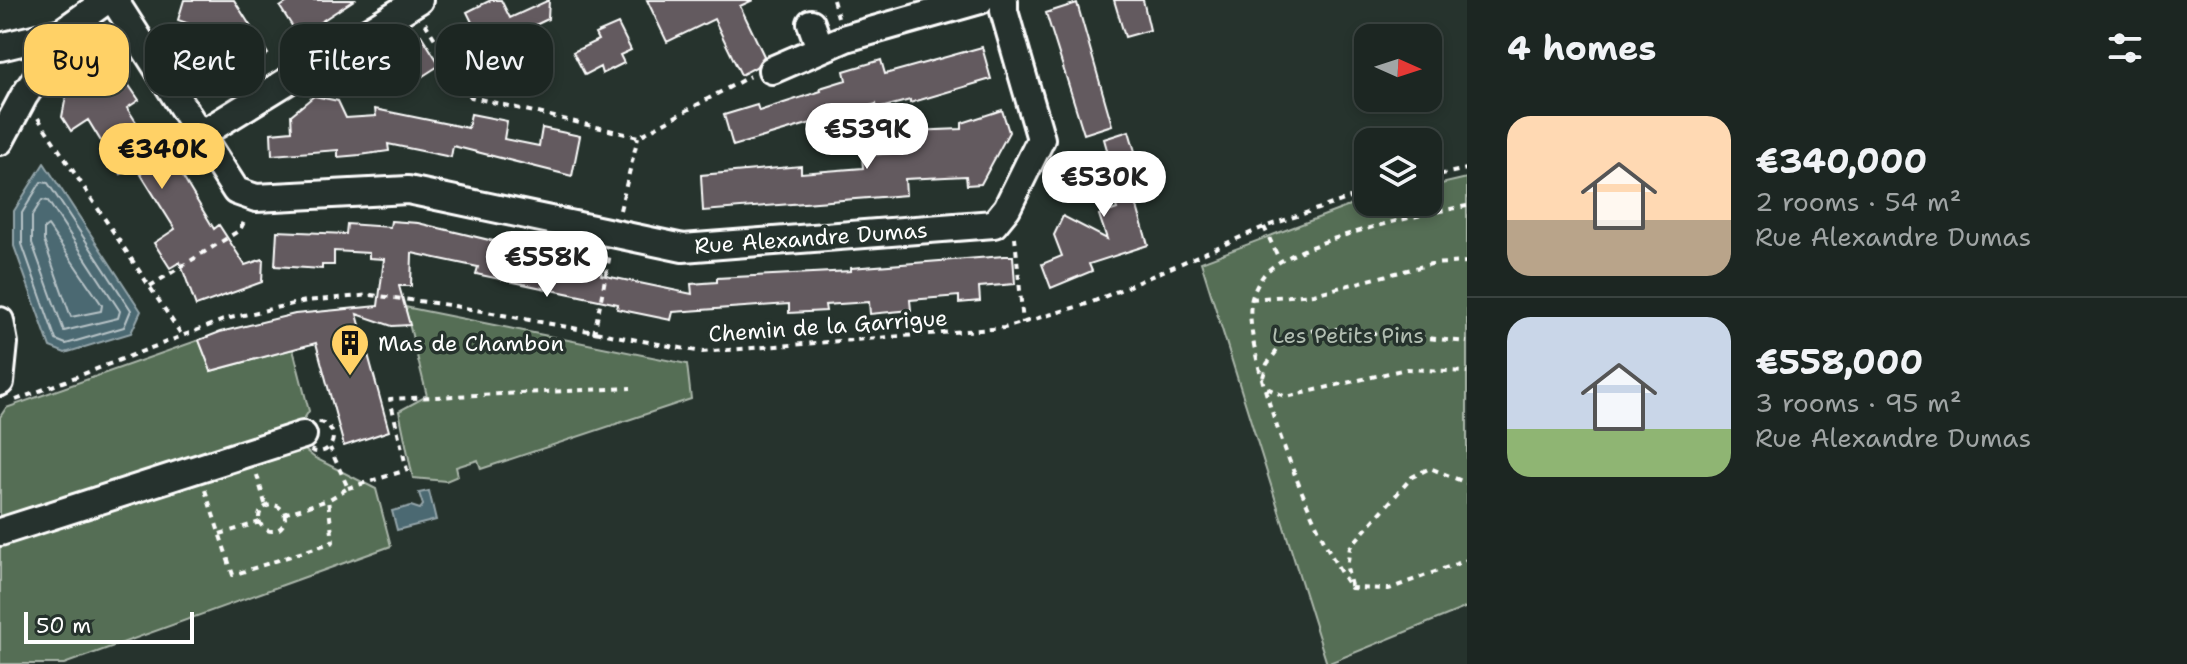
<!DOCTYPE html>
<html lang="en">
<head>
<meta charset="utf-8">
<style>
  body { margin:0; font-family:"Shantell Sans",sans-serif; background:#252e2a; color:#f1f3f6; height:100vh; display:flex; flex-direction:column; font-size:30px; white-space:nowrap }
  * { box-sizing:border-box; margin:0 }
  p { font-size:26px; color:#a0a5a5 }
  .icon { flex:none; width:44px; height:44px; fill:none; stroke:currentColor; stroke-width:2; stroke-linecap:round; stroke-linejoin:round }
  .map { position:relative; flex:1; overflow:hidden }
  .drawer { display:flex; flex-direction:column; background:#1c2622; width:720px }
  .drawer>* { flex:none }
  .top-card { position:absolute; left:24px; top:24px; width:760px; height:72px; display:flex; gap:16px }
  .needle { width:52px; rotate:93deg }
  .fabs { position:absolute; left:1354px; top:24px; display:grid; gap:16px }
  .fabs a { display:grid; place-items:center; width:88px; height:88px; border-radius:16px; background:#1c2622; box-shadow:0 4px 12px #0003,0 0 0 2px #3a4340; font-size:40px }
  .scale { position:absolute; left:24px; bottom:20px; width:170px; box-sizing:border-box; padding-left:8px; border:4px solid #fff; border-top:0; font-size:22px; line-height:28px; white-space:nowrap; color:#fff; -webkit-text-stroke:6px #26332d; paint-order:stroke }
  .price { position:absolute; translate:-50% -68px; padding:0 18px; border-radius:28px; background:#fff; color:#222; font-size:26px; line-height:52px; filter:drop-shadow(0 2px 4px #0008) }
  .price::after { content:''; position:absolute; left:50%; top:48px; width:24px; height:18px; margin-left:-12px; background:inherit; clip-path:polygon(0 0,100% 0,50% 100%) }
  .price.selected { background:#ffd166; color:#111 }
  ul { padding:0; list-style:none }
  li { display:flex; align-items:center; gap:24px; height:200px; padding:0 40px }
  li+li { border-top:2px solid #3a4340 }
  li span { display:grid; place-items:center; flex:none; width:224px; height:160px; border-radius:24px; color:#555 }
  li>.icon { margin-inline-start:auto }
  span .icon { width:96px; height:96px; fill:#fffc; stroke-width:1 }
  li b { font-size:34px }
  h2 { display:flex; justify-content:space-between; align-items:center; height:96px; padding:0 40px; font-size:34px }
  .pill { padding:0 28px; border-radius:24px; background:#1c2622; box-shadow:0 4px 12px #0003,0 0 0 2px #3a4340; font-size:28px; line-height:72px }
  .pill.selected { background:#ffd166; color:#111 }
  main { display:flex; flex:1; min-height:0 }
  .map>svg:first-child { display:block }
</style>
</head>
<body>
<main>
<div class="map">
<svg width="1467" height="664" viewBox="0 0 1467 664">
  <rect width="100%" height="100%" fill="#26332d"/>
  <filter id="ink" filterUnits="userSpaceOnUse"><feTurbulence type="fractalNoise" baseFrequency=".0125" numOctaves="2"/><feDisplacementMap in="SourceGraphic" scale="16" xChannelSelector="R" yChannelSelector="G"/><feConvolveMatrix kernelMatrix="1 2 1 2 8 2 1 2 1" color-interpolation-filters="sRGB"/></filter>
  <g filter="url(#ink)">
    <!-- green -->
    <path fill="#556e54" stroke="#aab6aa" stroke-width="2" d="M1467,178v429l-140,57 -126,-402 151,-57 16,-4 60,1v-15z
      M405,307l282,57 4,35 -210,70 -3,-9 -22,7 2,9 -12,5 -33,-3 -14,-67 28,-15z
      M199,340l12,31 82,-22 16,62 -18,28 24,19 61,31 15,57 -327,118h-64v-247l6,-9z"/>
    <!-- water -->
    <path fill="#4c6972" stroke="#94a5aa" stroke-width="2" d="M44,163l97,148 -10,22 -66,20 -15,-6 -36,-101v-35z
      M429,491l7,29 -39,10 -5,-19 19,-5 9,3 3,-4 -4,-12z"/>
    <g fill="none" stroke-linecap="round" stroke-linejoin="round">
      <!-- shore -->
      <path stroke="#b7c3c7" stroke-width="2" d="M41,182l7,1 83,127 -7,17 -58,17 -10,-4 -34,-96v-31z
        M42,200l6,1 72,110 -2,7 -54,13 -32,-88v-27z
        M48,226l54,79 -1,6 -30,6 -27,-76v-12z"/>
    </g>
    <!-- building -->
    <path fill="#645a5e" stroke="#fff" stroke-width="2" d="M184,0h50l34,54 -37,24 -13,-22 21,-14 -61,-22z
      M291,0h63l-46,30 -2,-4 -10,6 -16,-25z
      M491,0h10l9,18 39,-18 -1,19 -19,9 16,33 -9,4 8,17 -18,8 -4,-9 -17,9 -38,-78z
      M647,0h106l-13,6 24,50 -8,11 -15,8 -27,-56 -47,23z
      M1114,0h29l7,30 -25,7z
      M1077,3l35,122 -28,9 -38,-121z
      M618,24l13,26 -11,5 4,8 -22,11 -2,-7 -15,8 -12,-23 25,-12 -3,-6z
      M421,35l19,30 -36,23 -11,1 -15,-24 8,-5 -2,-3z
      M982,47l9,32 -81,24v-3l-33,9 -1,-5 -143,42 -9,-31 33,-10 2,6 62,-20 -1,-3 26,-8 -2,-9 37,-11 4,14z
      M115,65l24,35 -12,8 35,54 6,-3 7,11 3,-1 36,60 5,-4 26,40 18,-6 -1,23 -66,24 -16,-44 -10,6 -16,-25 21,-14 -40,-64 -14,9 -33,-54 -17,11 -9,-14 4,-21z
      M314,96l24,5 8,17 30,-2 -1,-7 93,19 3,-14 36,7 -3,18 35,7 3,-18 38,8 -8,40 -119,-30 -2,11 -63,-13 1,7 -29,4 -22,2v-7l-66,5 -1,-22 21,-2 -1,-16z
      M1002,110l7,22 -28,52 -14,1 -1,-9 -61,3 1,16 -203,16 -2,-36 100,-9v7l62,-5 -1,-12 50,-5 -1,-20 51,-2v-6z
      M1129,131l20,68 -13,4 12,42 -59,19 3,7 -41,17 -9,-24 20,-8 -8,-21 9,-19 44,23 -8,-24 18,-6 -14,-43 8,-2 -7,-25z
      M391,221l27,2 134,32 1,-4 25,5v5l25,5 -2,9 91,19 -1,-10 26,-2v-4l134,-7v-3l153,-12h9l2,28 -36,3 1,14 -21,2v-7l-49,4 1,10 -41,4 -1,-12 -44,3 1,6 -37,2v-9l-116,8 -2,8 -54,-11 1,-5 -142,-30 2,-7 -66,-14 -1,33h-12l11,39 -18,1 -35,-12 32,117 -45,15 -28,-103 -105,28 -12,-31 21,-8 75,-18 83,-8 6,-47 -15,-1v-5l-35,-2v14h-12v4l-47,-3 2,-35 69,3 1,-10 43,3z"/>
    <g fill="none" stroke-linecap="round" stroke-linejoin="round">
      <!-- minor casing -->
      <g stroke="#fff" stroke-width="32">
        <path id="minor" d="M114,0l122,191 20,7 152,-8 275,58 311,-24 13,-16 34,-69 -37,-128v-11
          M811,23l9,25
          M0,47l62,-15 45,-32
          M772,70l74,-32 134,-38
          M200,135l219,-135
          M0,141l24,-45 35,-51 3,-13
          M0,321l4,22 -4,39
          M0,532l303,-97"/>
      </g>
      <!-- path -->
      <path stroke="#fff" stroke-width="4" stroke-dasharray="6 6" stroke-linecap="butt" d="M833,0l5,17
        M425,23l46,74 167,40 112,-61
        M38,118l145,219
        M1428,177l39,-8
        M1467,206c-42,7 -181,37 -204,70 -4,5 -9,15 -11,22 -14,51 66,247 99,290l38,1 78,-29
        M620,210l18,-73
        M1264,227l15,32
        M1015,237l8,86
        M150,286l90,-56 6,-12
        M1251,299l63,-5 117,-30 36,-2
        M594,334l16,-80
        M1263,377l4,-13 21,-28 37,-8 142,14
        M1267,388l19,9 120,-28 61,3
        M16,400l210,-81 80,-18 65,-6 78,10 253,47 302,-24 86,-25 174,-76 104,-35
        M303 437a15 15 0 1 1 30 0a15 15 0 1 1-30 0Z
        M257,475l9,32
        M348,488l59,-18 -17,-71 241,-11
        M205,490l28,85 100,-33 -5,-42 20,-12 -18,-40
        M259 518a13 13 0 1 1 26 0a13 13 0 1 1-26 0Z
        M284,514l44,-14
        M220,534l40,-12
        M1351,586l-4,-18 3,-21 62,-70 18,-9 37,15"/>
      <!-- minor -->
      <use href="#minor" stroke="#26332d" stroke-width="26"/>
    </g>
  </g>
  <!-- icons -->
  <defs>
    <g id="building-pin" transform="scale(2)"><path d="M0 17L-7.5 6A9.5 9.5 0 1 1 7.5 6Z" fill="#ffd166" stroke="#26332d"/><path d="M-4-6H4V6H1V3H-1V6H-4ZM-2.5-4.3h1.7v1.8h-1.7ZM.8-4.3h1.7v1.8H.8ZM-2.5-1h1.7V.8h-1.7ZM.8-1h1.7V.8H.8Z" fill="#111"/></g>
  </defs>
  <g fill-rule="evenodd">
    <use href="#building-pin" x="350" y="343"/>
  </g>
  <g text-anchor="middle" dominant-baseline="central" stroke-width="7" stroke-linejoin="round" paint-order="stroke">
    <!-- street labels -->
    <g font-size="22" fill="#fff" stroke="#26332d">
      <text transform="translate(811 238) rotate(-4)">Rue Alexandre Dumas</text>
      <text transform="translate(828 326) rotate(-4)">Chemin de la Garrigue</text>
    </g>
    <!-- park labels -->
    <g font-size="22" fill="#b2beb2" stroke="#26332d">
      <text x="1348" y="335">Les Petits Pins</text>
    </g>
    <!-- poi labels -->
    <g font-size="22" fill="#fff" stroke="#26332d" text-anchor="start">
      <text x="378" y="343">Mas de Chambon</text>
    </g>
  </g>
</svg>
<div class="fabs">
<a><svg class="needle" viewBox="-14 -14 28 28"><path d="M0-13l5 13h-10z" fill="#e53935"/><path d="M0 13l5-13h-10z" fill="#a0a5a5"/></svg></a>
<a><svg class="icon" aria-label="layers" viewBox="0 0 24 24"><path d="M12 4l9 5-9 5-9-5zM3 14l9 5 9-5"/></svg></a>
</div>
<div class="scale">50 m</div>
<b class="price" style="left:867px;top:171px">€539K</b>
<b class="price selected" style="left:162px;top:191px">€340K</b>
<b class="price" style="left:1104px;top:219px">€530K</b>
<b class="price" style="left:547px;top:299px">€558K</b>
<div class="top-card">
<a class="pill selected">Buy</a>
<a class="pill">Rent</a>
<a class="pill">Filters</a>
<a class="pill">New</a>
</div>
</div>
<section class="drawer">
<h2>4 homes<svg class="icon" aria-label="filters" viewBox="0 0 24 24"><path d="M4 7h16M4 17h16"/><circle cx="9" cy="7" r="2"/><circle cx="15" cy="17" r="2"/></svg></h2>
<ul>
<li><span style="background:linear-gradient(#ffd9b3 65%,#b9a48a 0)"><svg class="icon" aria-label="home" viewBox="0 0 24 24"><path d="M3 11l9-7 9 7M6 9v11h12V9"/></svg></span><div><b>€340,000</b><p>2 rooms · 54 m²</p><p>Rue Alexandre Dumas</p></div></li>
<li><span style="background:linear-gradient(#c9d6e8 70%,#8fb573 0)"><svg class="icon" aria-label="home" viewBox="0 0 24 24"><path d="M3 11l9-7 9 7M6 9v11h12V9"/></svg></span><div><b>€558,000</b><p>3 rooms · 95 m²</p><p>Rue Alexandre Dumas</p></div></li>
</ul>
</section>
</main>
</body>
</html>
